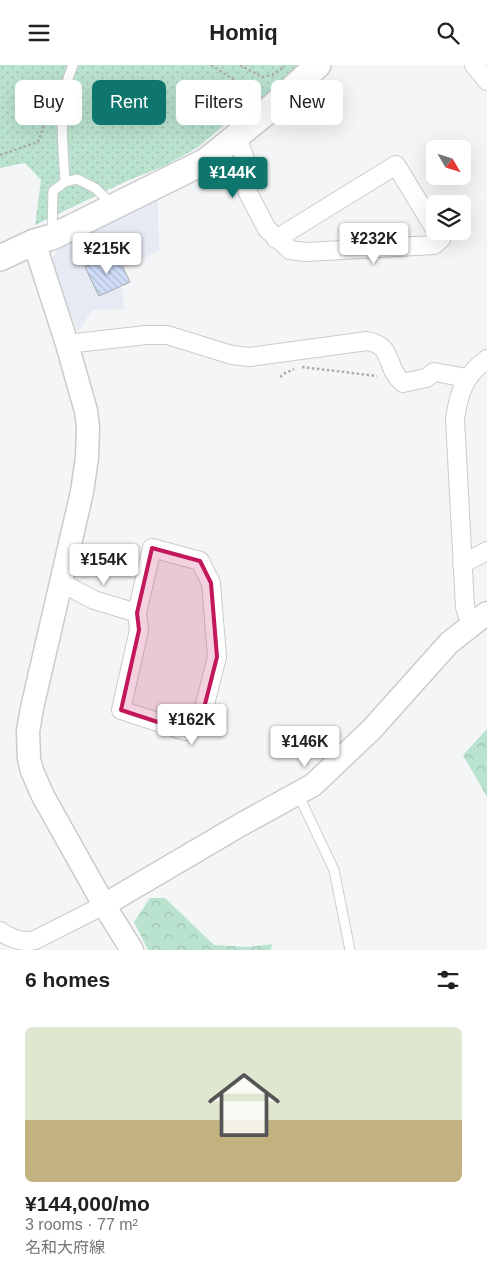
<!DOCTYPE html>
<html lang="en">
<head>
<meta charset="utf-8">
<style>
  body { margin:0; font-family:Helvetica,"Noto Sans JP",sans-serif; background:#f2f2f2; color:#202124; height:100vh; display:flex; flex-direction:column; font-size:19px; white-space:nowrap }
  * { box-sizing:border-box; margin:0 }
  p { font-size:16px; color:#757577 }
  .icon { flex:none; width:28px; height:28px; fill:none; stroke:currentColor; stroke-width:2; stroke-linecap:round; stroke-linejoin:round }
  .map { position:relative; height:885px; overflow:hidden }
  .drawer { display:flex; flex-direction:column; background:#fff; flex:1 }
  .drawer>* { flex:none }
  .guide { position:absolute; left:15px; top:15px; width:458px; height:45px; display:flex; gap:10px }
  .needle { width:32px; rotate:128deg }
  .buttons { position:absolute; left:426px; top:75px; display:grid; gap:10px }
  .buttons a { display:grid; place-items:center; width:45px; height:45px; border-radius:8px; background:#fff; box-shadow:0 5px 20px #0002; font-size:25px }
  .price { position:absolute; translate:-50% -42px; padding:0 11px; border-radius:5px; background:#fff; color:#222; font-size:16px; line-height:32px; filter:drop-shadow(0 1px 2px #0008) }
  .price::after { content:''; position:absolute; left:50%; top:30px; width:15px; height:11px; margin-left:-8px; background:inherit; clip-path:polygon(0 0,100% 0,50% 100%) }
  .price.active { background:#0f766e; color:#fff }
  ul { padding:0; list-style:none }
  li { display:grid; align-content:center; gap:10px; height:265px; padding:0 25px }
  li+li { border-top:1px solid #e0e0e0 }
  li span { display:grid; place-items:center; height:155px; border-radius:8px; color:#555 }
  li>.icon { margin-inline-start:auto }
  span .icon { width:90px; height:90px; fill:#fffc; stroke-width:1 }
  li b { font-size:21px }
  h2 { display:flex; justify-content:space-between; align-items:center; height:60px; padding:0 25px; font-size:21px }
  .tag { padding:0 18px; border-radius:8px; background:#fff; box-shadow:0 5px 20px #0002; font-size:18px; line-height:45px }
  .tag.active { background:#0f766e; color:#fff }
  header { display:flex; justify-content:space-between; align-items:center; height:65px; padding:0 25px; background:#fff; font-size:22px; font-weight:700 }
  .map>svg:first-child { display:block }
</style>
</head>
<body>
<header><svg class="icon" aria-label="menu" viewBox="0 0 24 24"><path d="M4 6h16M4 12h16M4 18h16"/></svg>Homiq<svg class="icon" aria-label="search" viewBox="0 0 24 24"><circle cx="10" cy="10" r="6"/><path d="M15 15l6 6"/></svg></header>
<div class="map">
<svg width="487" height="885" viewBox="0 0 487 885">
  <defs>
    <pattern id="forest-crowns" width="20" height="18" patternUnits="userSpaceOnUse" patternTransform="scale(1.25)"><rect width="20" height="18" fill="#bae3cf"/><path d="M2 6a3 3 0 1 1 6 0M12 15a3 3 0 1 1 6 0" fill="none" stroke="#a0c2b1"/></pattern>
    <pattern id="park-dots" width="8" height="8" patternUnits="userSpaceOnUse" patternTransform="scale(1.25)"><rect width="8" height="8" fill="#bae3cf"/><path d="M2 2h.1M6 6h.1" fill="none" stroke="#a0c2b1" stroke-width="1.8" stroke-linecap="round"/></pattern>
    <pattern id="building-back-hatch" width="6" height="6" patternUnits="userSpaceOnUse" patternTransform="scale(1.25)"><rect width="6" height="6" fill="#d0ddf8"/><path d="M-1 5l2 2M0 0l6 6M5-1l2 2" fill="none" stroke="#b2bdd4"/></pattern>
  </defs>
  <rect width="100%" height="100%" fill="#f4f5f7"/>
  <!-- built -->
  <path fill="#e6eaf2" d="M152,134l6,2 1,49 -41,22 7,37 -33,1 -14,22 -13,-31 -14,-40 11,-19z"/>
  <!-- forest -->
  <path fill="url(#forest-crowns)" d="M487,664v68l-24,-42z
    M150,833h15l49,47 35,2 23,-3 -1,6h-123l-14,-28z"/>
  <!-- park -->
  <path fill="url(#park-dots)" d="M0,0h308l-45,41 -20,3 -46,39 -35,19 -33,13 -94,45 6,-45 -16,-17 -25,5z"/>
  <!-- building -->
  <path fill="url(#building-back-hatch)" stroke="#a9aaab" d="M111,190l7,2 12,25 -31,14 -14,-29z"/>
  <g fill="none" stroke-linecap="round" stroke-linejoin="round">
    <!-- service casing -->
    <g stroke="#cacbcd" stroke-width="11">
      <path id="service" d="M65,117c-2,-39 -8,-81 8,-117
        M52,169l1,-43 12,-9 12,-3 18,9 17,16
        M298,729l36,76 16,80"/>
    </g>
    <!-- minor casing -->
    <g stroke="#cacbcd" stroke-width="20">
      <path id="minor" d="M474,0l13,16
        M237,71l10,29 -2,8 3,20 19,36 23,21 16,2 128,-7 7,-6 -4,-8
        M276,174l120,-74 39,64
        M67,279l79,-9h21l65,20 17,2 118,-16c28,5 17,26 36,42l23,-5 8,-6 33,6
        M152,483l48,13 11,22 6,74 -13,51 -19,23 -64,-21 18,-80 -2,-17z
        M462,499l25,-13
        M62,518l32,17 43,13
        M474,558l-7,-9 -2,-7 -10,-188c4,-27 9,-43 32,-60
        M0,866c11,8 22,12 35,9l69,-35"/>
    </g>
    <!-- tertiary casing -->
    <g stroke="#cacbcd" stroke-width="25">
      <path id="tertiary" d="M34,177l33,102 19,67 2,16 -1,30 -5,35 -50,216 -4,23 1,28 3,12 11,25 61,109 28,45
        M104,840l138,-81 71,-39 59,-56 77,-86 38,-30"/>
    </g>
    <!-- secondary casing -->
    <g stroke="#cacbcd" stroke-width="28">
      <path id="secondary" d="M0,193l34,-16 18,-5 154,-76 62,-50 50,-46"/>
    </g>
    <!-- path -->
    <path stroke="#acadae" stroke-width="2.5" stroke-dasharray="2.5 2.5" stroke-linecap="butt" d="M211,0l45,29
      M240,0l22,12 10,-2 13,-9
      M0,90l38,-13 12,-32
      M302,302l75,9
      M280,312l5,-4 9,-4"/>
    <!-- service -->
    <use href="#service" stroke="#fff" stroke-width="9"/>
    <!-- minor -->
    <use href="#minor" stroke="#fff" stroke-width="18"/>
    <!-- tertiary -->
    <use href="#tertiary" stroke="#fff" stroke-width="22"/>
    <!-- secondary -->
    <use href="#secondary" stroke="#fff" stroke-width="25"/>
  </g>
  <!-- marked area -->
  <path fill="#c2185b" fill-opacity="0.2" stroke="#c2185b" stroke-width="4" stroke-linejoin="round" d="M152,483l48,13 11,22 6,74 -13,51 -19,23 -64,-21 18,-80 -2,-17z"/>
</svg>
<div class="buttons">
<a><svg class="needle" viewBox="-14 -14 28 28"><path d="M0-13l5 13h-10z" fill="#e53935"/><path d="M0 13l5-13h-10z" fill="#757577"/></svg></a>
<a><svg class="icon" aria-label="layers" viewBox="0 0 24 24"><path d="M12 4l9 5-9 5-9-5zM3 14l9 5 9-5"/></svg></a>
</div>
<b class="price active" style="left:233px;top:134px">¥144K</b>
<b class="price" style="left:374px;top:200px">¥232K</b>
<b class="price" style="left:107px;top:210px">¥215K</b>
<b class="price" style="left:104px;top:521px">¥154K</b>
<b class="price" style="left:192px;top:681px">¥162K</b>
<b class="price" style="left:305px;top:703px">¥146K</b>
<div class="guide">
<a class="tag">Buy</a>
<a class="tag active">Rent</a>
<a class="tag">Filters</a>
<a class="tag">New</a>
</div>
</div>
<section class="drawer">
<h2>6 homes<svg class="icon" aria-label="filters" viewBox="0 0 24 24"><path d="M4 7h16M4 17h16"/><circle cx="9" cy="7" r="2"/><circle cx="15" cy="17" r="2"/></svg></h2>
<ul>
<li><span style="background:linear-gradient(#dfe7d0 60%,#c2b280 0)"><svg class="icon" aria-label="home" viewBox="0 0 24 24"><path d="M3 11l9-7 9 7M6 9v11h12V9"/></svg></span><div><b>¥144,000/mo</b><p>3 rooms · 77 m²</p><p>名和大府線</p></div></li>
</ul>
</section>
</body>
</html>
